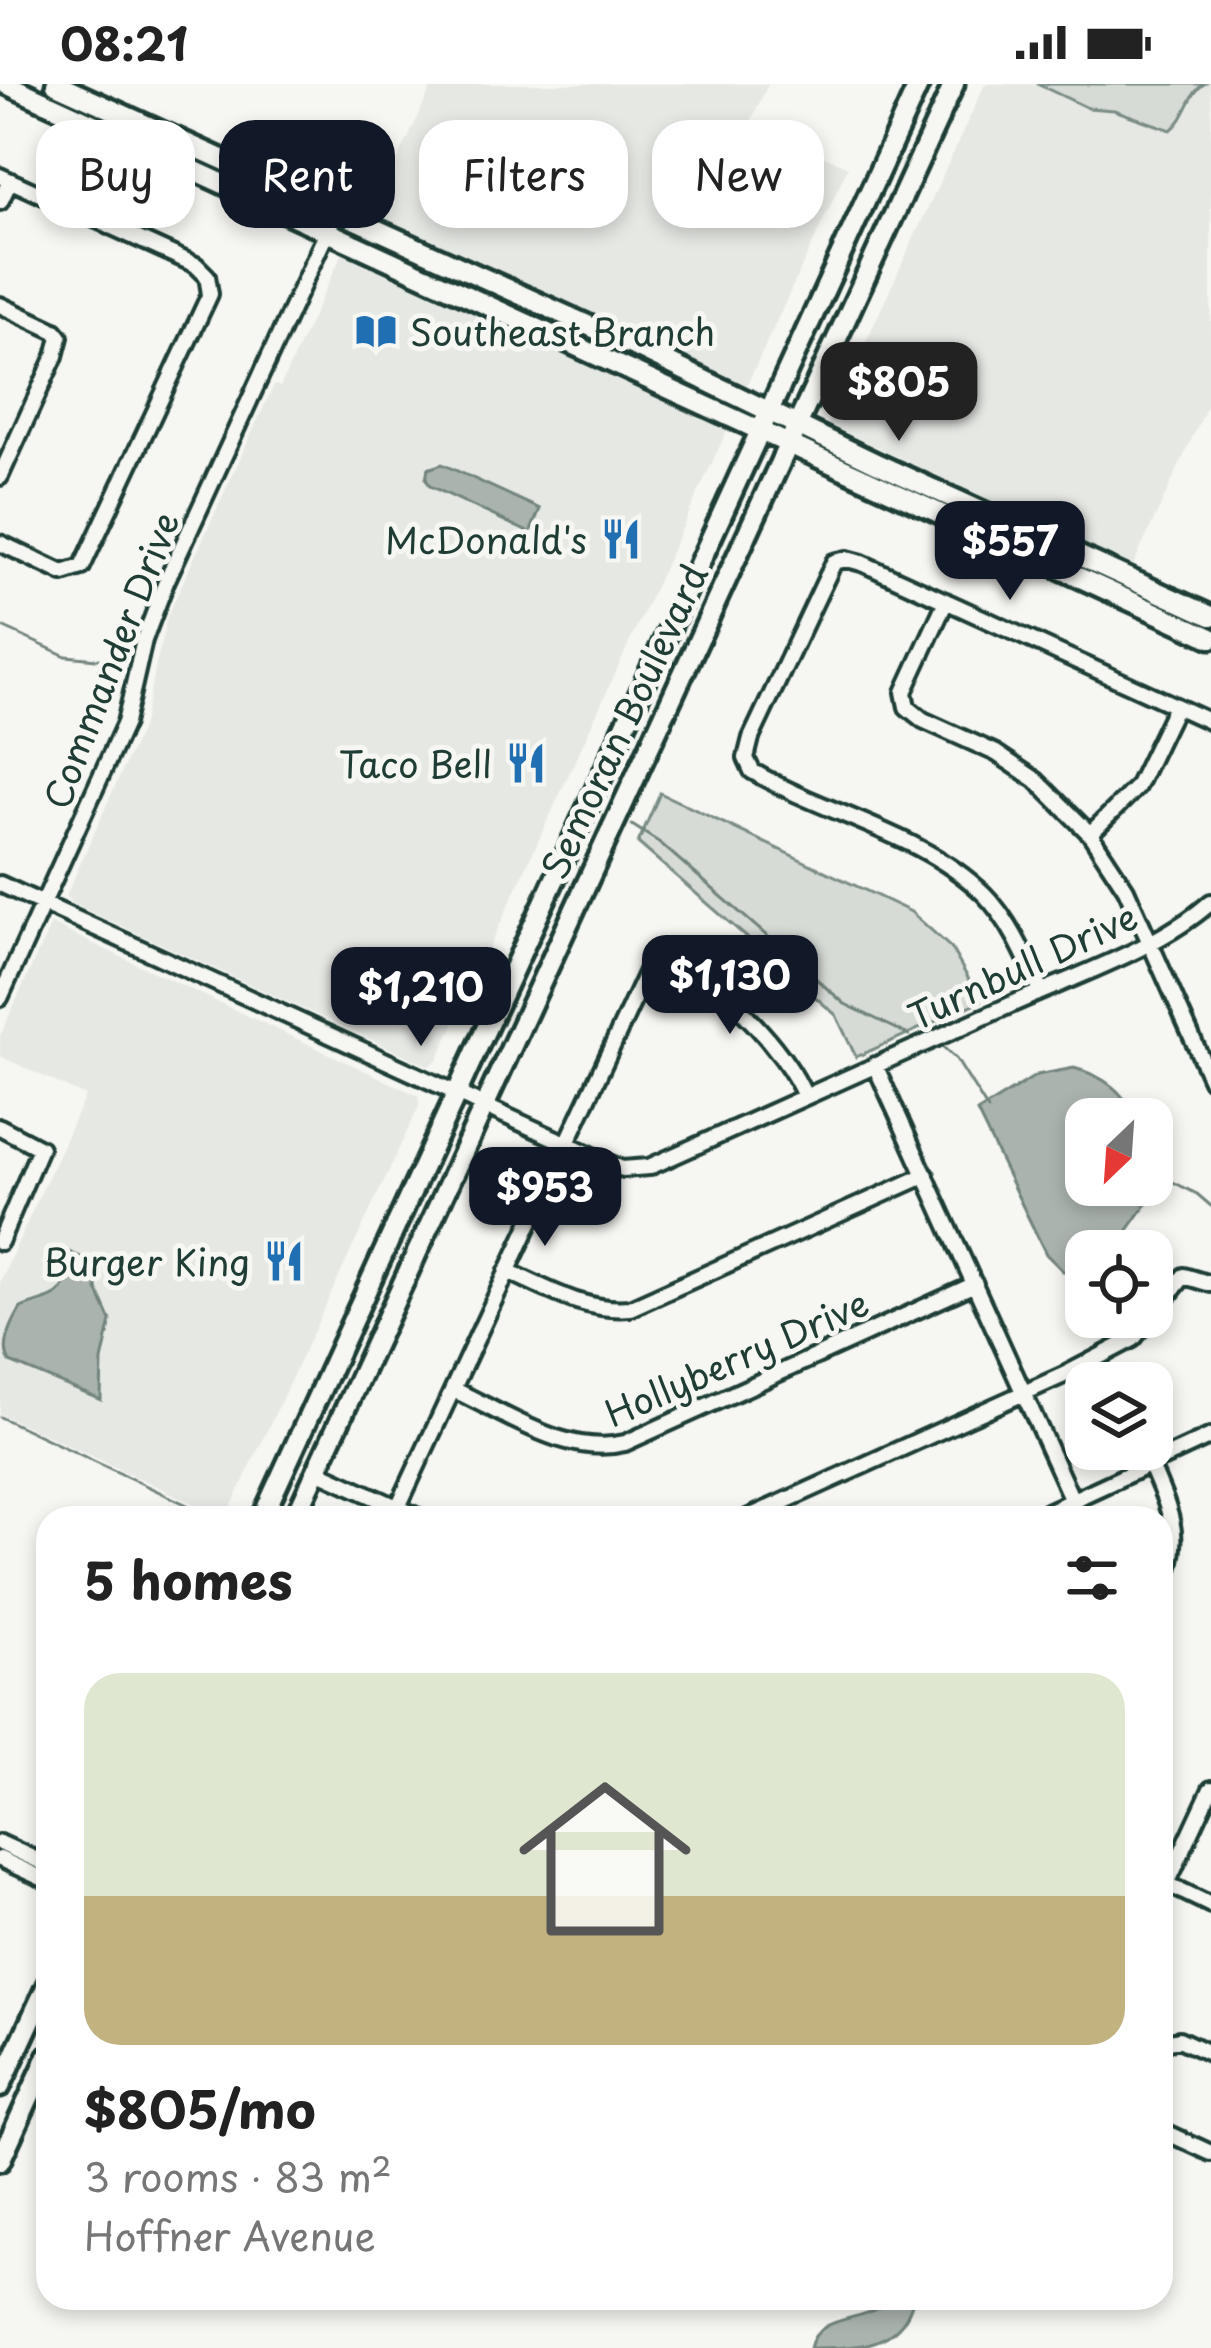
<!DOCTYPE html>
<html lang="en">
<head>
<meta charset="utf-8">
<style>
  body { margin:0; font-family:"Playpen Sans",sans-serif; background:#f6f6f6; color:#222; height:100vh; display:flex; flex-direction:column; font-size:45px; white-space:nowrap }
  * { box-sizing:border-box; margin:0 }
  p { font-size:39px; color:#767676 }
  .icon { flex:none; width:66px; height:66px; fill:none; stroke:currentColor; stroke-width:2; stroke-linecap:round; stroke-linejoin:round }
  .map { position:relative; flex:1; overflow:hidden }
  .panel { position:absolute; left:36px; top:1422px; width:1137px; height:804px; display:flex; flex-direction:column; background:#fff; border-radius:36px; box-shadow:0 6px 18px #0003 }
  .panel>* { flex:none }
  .guide { position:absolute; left:36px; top:36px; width:1140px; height:108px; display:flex; gap:24px }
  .needle { width:78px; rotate:205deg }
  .buttons { position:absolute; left:1065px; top:1014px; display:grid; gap:24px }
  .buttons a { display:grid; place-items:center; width:108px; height:108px; border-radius:24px; background:#fff; box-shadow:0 6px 18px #0003; font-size:60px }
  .price { position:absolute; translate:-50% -102px; padding:0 27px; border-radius:24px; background:#111827; color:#fff; font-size:39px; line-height:78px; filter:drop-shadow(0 3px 6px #0008) }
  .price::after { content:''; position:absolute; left:50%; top:72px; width:36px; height:27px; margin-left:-18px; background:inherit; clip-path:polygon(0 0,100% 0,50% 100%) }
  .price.current { background:#222; color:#fff }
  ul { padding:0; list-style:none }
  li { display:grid; align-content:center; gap:24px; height:636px; padding:0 48px }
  li span { display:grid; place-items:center; height:372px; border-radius:36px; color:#555 }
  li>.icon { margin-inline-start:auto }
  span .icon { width:216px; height:216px; fill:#fffc; stroke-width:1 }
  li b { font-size:51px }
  h2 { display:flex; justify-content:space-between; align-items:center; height:144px; padding:0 48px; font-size:51px }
  .tag { padding:0 42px; border-radius:36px; background:#fff; box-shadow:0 6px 18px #0003; font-size:42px; line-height:108px }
  .tag.current { background:#111827; color:#fff }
  .status { display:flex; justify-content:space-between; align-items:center; height:84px; padding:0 60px; background:#fff; direction:ltr }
  .status svg { height:33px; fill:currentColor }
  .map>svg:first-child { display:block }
</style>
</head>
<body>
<div class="status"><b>08:21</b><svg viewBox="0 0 49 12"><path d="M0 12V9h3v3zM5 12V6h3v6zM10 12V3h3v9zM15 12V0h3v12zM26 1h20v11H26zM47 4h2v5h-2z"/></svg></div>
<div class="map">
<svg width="1211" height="2264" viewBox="0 0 1211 2264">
  <rect width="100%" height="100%" fill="#f6f6f2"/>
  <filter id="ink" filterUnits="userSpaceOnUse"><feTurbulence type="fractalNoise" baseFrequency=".00833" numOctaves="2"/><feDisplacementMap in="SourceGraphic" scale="24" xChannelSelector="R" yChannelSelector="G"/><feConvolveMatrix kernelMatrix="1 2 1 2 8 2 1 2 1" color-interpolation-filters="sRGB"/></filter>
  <g filter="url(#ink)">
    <!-- built -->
    <path fill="#e6e8e4" d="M433,0h335l-17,37 97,46 -102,220 -373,-173z
      M985,0h226v313l-82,177 -57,-27 2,-7 -246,-116z
      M342,170l385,176 -289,629 -9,7 -358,-163 -5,-7 77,-172 24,-107 107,-232 6,2z
      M51,840l368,172v10l-193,412 -226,-104v-132l85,-186 -85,-40v-20z"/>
    <!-- green -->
    <path fill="#d6dbd6" stroke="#7a8c85" stroke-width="3" d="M1037,0h167c-15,9 -17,34 -33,46l-57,-20 -26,-2z
      M660,709l251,119 40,36 30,53 -125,56 -20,-42 -198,-172z"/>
    <!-- water -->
    <path fill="#aab3ae" stroke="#72847d" stroke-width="3" d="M442,380l98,45 -10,24 -100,-47 -4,-7 2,-10z
      M1074,984c33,9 47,23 65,51h-53v66h66v-46l11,17 2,22 -52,73h-27v22l-23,-2 -17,-17 -69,-142 60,-37z
      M66,1167l29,12 5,7 -3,19 14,32 -9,40 -1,39 -91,-38c-10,-16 2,-39 11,-54 27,-12 54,-8 40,-49z
      M895,2214h15l2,6c-14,44 -57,44 -102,44 7,-31 44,-27 67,-39 6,-3 12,-8 18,-11z"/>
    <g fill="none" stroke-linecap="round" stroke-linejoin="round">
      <!-- stream -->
      <path stroke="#72847d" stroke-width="3" d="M0,542l66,30 51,5
        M632,741l28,18 185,161 64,31
        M943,963l13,12 32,51
        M1167,1095l30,15 14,12
        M0,1333l215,101"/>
      <!-- minor casing -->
      <g stroke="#1f3d34" stroke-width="22">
        <path id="minor" d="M0,92l196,89 11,11 3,18 -128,273 -19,6 -63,-30
          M0,118l10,-21
          M108,142l36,-79
          M0,221l55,26 5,6 -5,19 -55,121
          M946,517l-42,91 3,15 16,13 73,33 40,27 54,54 36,55 85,191
          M1090,750l47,-47 39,-81
          M0,800l622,285 27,-2c120,-53 239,-108 359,-161 64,-29 152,-58 203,-104
          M1041,907c-15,-33 -31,-71 -57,-97 -62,-61 -158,-79 -232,-123l-6,-13 5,-20 83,-176 13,-3 15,4 349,159
          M0,914l125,-275 19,-83 22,-58 165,-359
          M875,981l197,435
          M0,1043l40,21 -40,94
          M507,1187c41,18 78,41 123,37l296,-133
          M454,1306c53,24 112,67 171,53l350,-159
          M1151,1382c21,49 33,74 10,126
          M317,1387l104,47
          M398,1423l250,-538 15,-10c48,10 125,93 142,138
          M747,1434l319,-144 67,-35 51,-63 27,8
          M1034,1434l177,-82
          M0,1759l48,22
          M0,1775l48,22
          M1161,1797l50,24
          M1167,1800l44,-95
          M1161,1959l18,-4 32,15
          M1161,2046l50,23"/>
      </g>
      <!-- major casing -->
      <g stroke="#1f3d34" stroke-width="27">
        <path id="major" d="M6,0l1205,554
          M56,0l582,264 238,115 335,153
          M262,1434l657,-1434
          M295,1434l659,-1434
          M0,2003l48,-104
          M0,2077l48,-105"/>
      </g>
      <!-- minor -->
      <use href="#minor" stroke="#f6f6f2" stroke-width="14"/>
      <!-- major -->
      <use href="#major" stroke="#f6f6f2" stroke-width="18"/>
    </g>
  </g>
  <!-- icons -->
  <defs>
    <g id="library-bare" transform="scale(3.24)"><path d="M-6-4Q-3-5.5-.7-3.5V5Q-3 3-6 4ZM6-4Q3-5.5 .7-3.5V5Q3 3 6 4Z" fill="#1f6fb2" stroke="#f6f6f2" stroke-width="2.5" paint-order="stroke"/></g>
    <g id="restaurant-bare" transform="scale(3.24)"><path d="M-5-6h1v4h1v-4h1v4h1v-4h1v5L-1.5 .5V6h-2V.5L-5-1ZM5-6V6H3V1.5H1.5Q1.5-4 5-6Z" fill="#1f6fb2" stroke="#f6f6f2" stroke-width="2.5" paint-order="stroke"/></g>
  </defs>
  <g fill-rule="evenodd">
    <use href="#library-bare" x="376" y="247"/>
    <use href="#restaurant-bare" x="621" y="455"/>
    <use href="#restaurant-bare" x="526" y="679"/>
    <use href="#restaurant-bare" x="284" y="1177"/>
  </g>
  <g text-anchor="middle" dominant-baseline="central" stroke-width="10" stroke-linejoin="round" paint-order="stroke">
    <!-- poi labels -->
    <g font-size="36" fill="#1f3d34" stroke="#f6f6f2" text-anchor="end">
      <text x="410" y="247" text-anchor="start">Southeast Branch</text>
      <text x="587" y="455">McDonald's</text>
      <text x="492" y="679">Taco Bell</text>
      <text x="250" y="1177">Burger King</text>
    </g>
    <!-- street labels -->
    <g font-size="36" fill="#1f3d34" stroke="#f6f6f2">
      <text transform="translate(110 576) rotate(-69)">Commander Drive</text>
      <text transform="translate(623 637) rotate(-65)">Semoran Boulevard</text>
      <text transform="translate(1022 881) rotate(-25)">Turnbull Drive</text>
      <text transform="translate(736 1273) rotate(-24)">Hollyberry Drive</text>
    </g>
  </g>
</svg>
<div class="buttons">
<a><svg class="needle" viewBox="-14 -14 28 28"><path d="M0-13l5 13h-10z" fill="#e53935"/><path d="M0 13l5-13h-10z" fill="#767676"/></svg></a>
<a><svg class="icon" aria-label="locate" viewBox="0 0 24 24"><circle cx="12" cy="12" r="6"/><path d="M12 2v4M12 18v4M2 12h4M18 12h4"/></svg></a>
<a><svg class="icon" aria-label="layers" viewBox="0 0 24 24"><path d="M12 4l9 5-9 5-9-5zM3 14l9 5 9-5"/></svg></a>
</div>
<b class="price current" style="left:899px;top:360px">$805</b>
<b class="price" style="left:1010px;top:519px">$557</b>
<b class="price" style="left:730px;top:953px">$1,130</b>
<b class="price" style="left:421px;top:965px">$1,210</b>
<b class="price" style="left:545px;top:1165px">$953</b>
<div class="guide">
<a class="tag">Buy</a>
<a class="tag current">Rent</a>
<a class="tag">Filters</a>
<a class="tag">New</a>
</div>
<section class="panel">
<h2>5 homes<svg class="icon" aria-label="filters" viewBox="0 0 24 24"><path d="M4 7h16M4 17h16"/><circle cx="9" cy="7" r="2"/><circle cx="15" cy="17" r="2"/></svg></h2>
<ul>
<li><span style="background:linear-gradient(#dfe7d0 60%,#c2b280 0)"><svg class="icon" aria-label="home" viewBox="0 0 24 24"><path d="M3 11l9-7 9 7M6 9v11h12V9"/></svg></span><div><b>$805/mo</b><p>3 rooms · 83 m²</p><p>Hoffner Avenue</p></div></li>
</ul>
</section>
</div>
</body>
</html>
